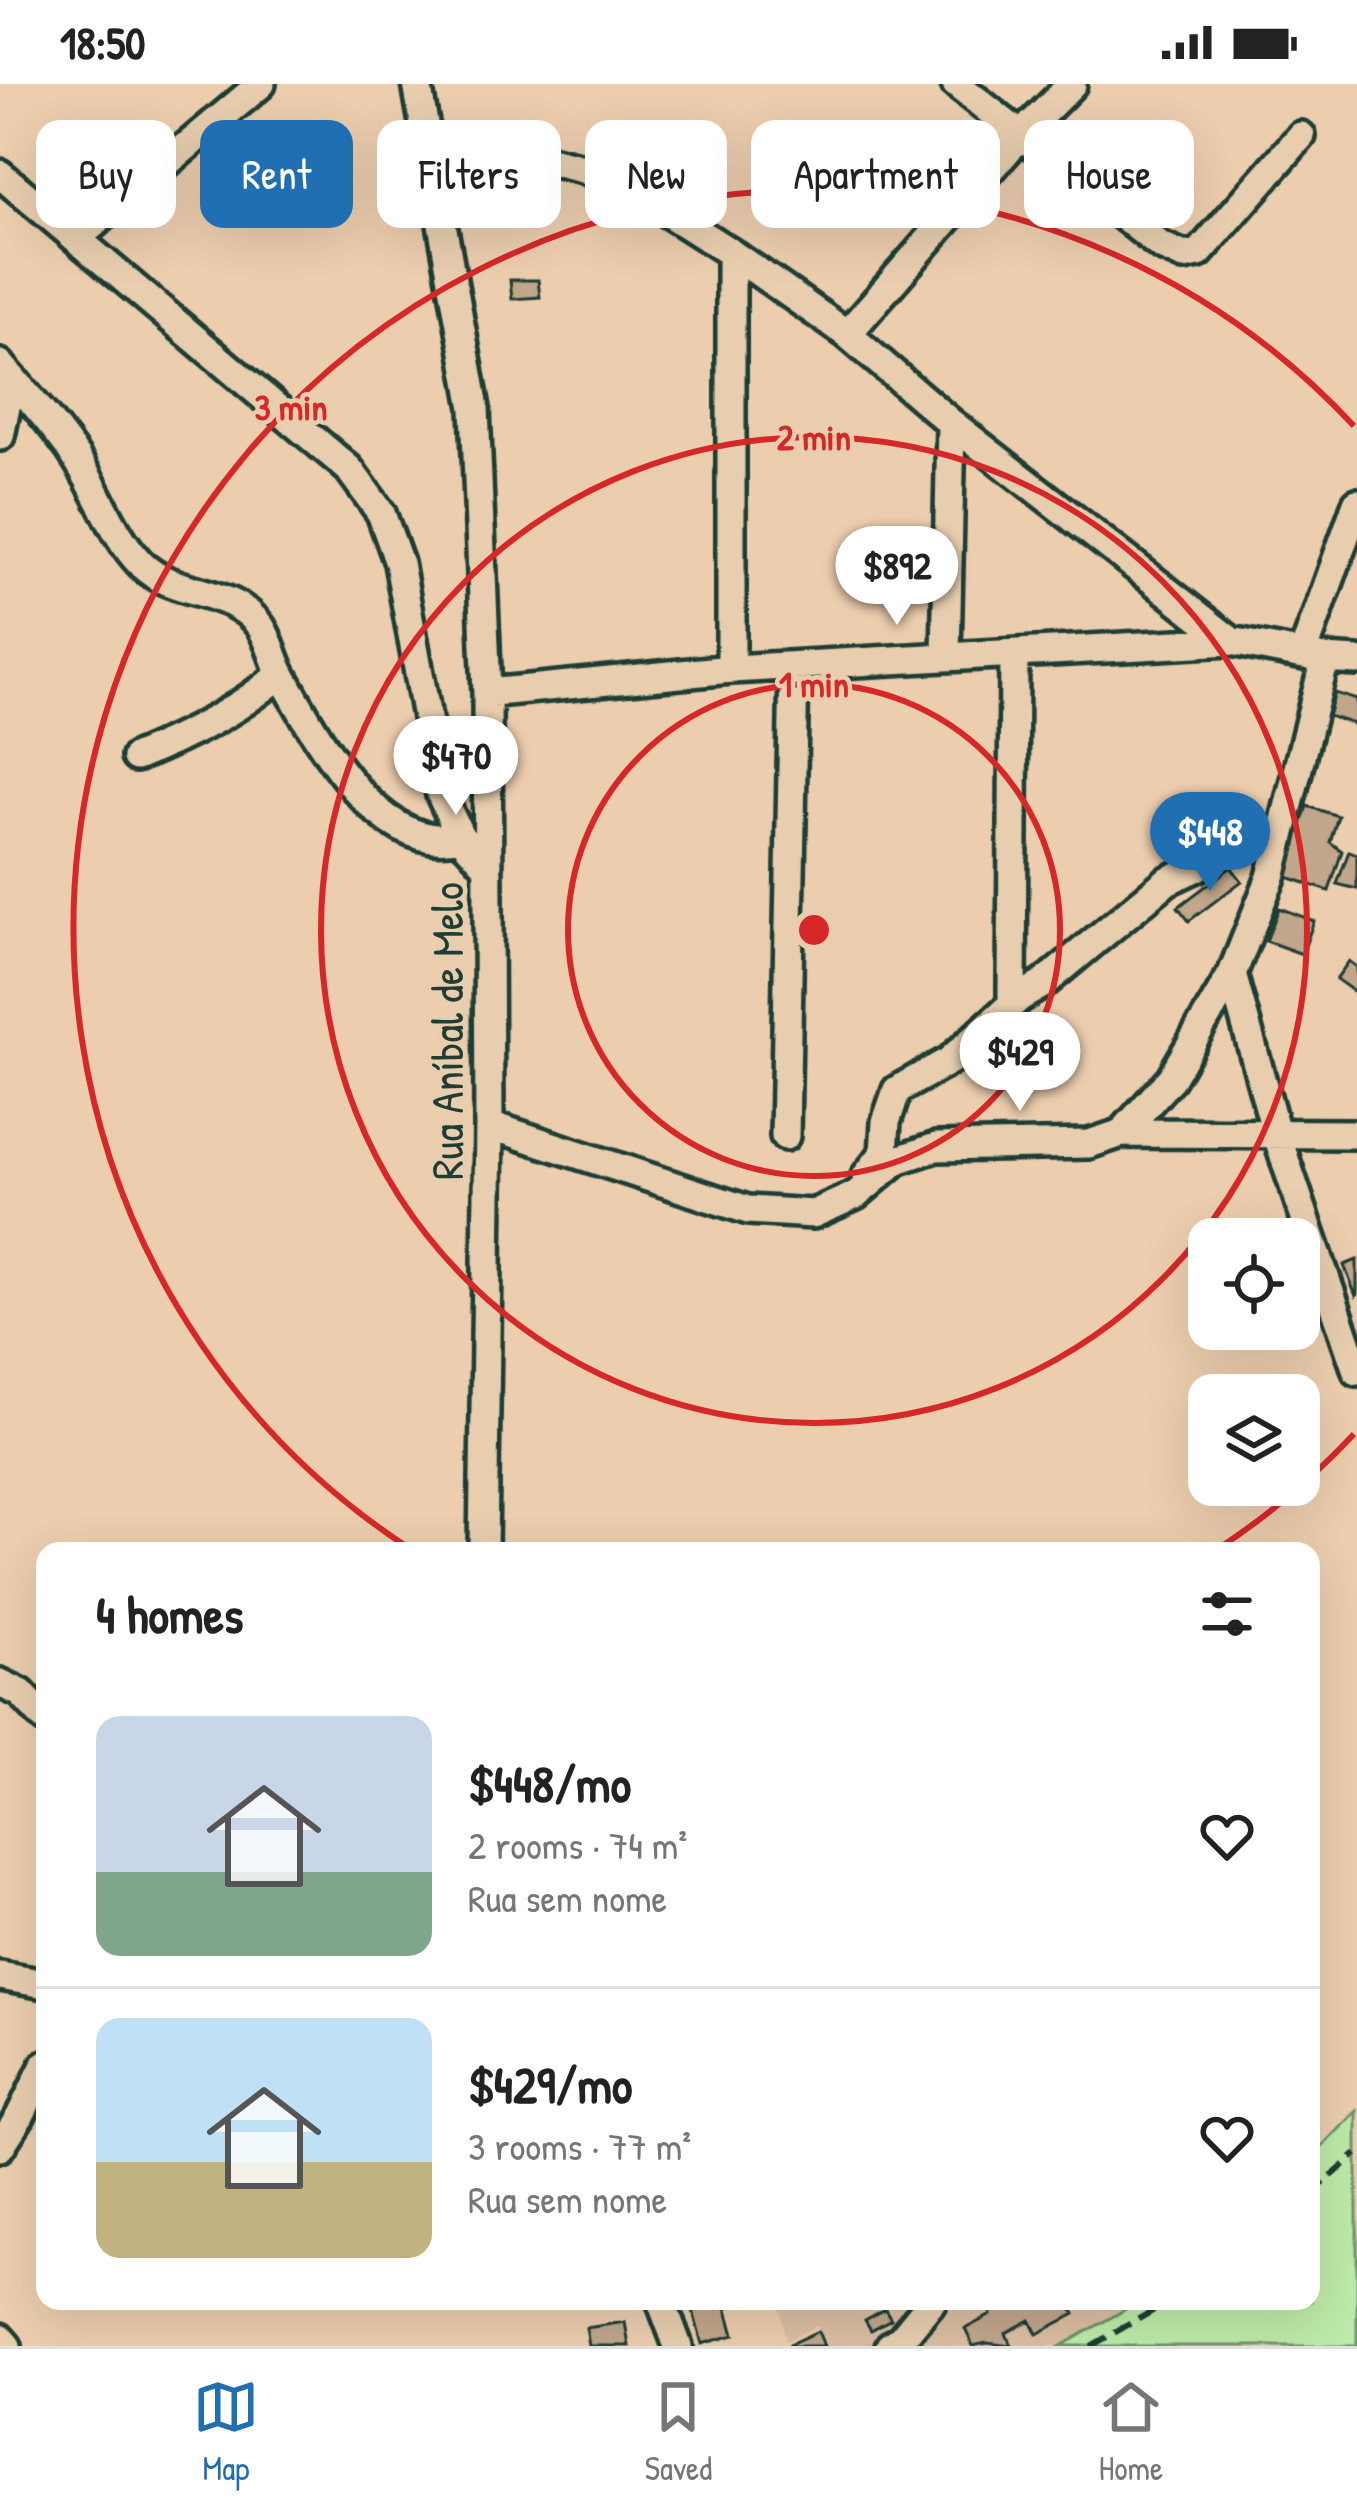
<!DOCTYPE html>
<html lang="en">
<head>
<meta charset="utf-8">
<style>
  body { margin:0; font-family:"Patrick Hand",sans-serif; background:#f6f6f6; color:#222; height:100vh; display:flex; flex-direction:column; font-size:45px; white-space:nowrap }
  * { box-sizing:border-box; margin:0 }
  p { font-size:39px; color:#767676 }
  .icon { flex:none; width:66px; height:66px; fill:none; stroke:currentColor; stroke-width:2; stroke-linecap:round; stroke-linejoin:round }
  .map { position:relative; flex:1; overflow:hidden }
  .panel { position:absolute; left:36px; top:1458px; width:1284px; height:768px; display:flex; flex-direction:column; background:#fff; border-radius:24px; box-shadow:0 12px 48px #0002 }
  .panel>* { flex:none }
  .hud { position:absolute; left:36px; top:36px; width:1287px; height:108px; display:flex; gap:24px }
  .controls { position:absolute; left:1188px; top:1134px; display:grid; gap:24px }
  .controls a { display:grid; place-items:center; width:132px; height:132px; border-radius:24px; background:#fff; box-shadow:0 12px 48px #0002; font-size:60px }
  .price { position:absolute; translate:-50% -102px; padding:0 27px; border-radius:42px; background:#fff; color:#222; font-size:39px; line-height:78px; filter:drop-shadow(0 3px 6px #0008) }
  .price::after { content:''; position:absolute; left:50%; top:72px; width:36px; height:27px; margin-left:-18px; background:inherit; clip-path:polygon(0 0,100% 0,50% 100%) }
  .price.active { background:#1f6fb2; color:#fff }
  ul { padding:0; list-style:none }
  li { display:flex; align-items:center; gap:36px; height:300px; padding:0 60px }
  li+li { border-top:3px solid #e0e0e0 }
  li span { display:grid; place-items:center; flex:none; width:336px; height:240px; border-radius:24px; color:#555 }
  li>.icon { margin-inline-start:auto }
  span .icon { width:144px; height:144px; fill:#fffc; stroke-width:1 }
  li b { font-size:51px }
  h2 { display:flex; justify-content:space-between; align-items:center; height:144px; padding:0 60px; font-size:51px }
  .tag { padding:0 42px; border-radius:24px; background:#fff; box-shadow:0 12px 48px #0002; font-size:42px; line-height:108px }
  .tag.active { background:#1f6fb2; color:#fff }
  .status { display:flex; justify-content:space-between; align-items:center; height:84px; padding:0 60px; background:#fff; direction:ltr }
  .status svg { height:33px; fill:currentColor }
  .dock { display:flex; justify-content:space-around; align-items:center; height:168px; border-top:3px solid #e0e0e0; background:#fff; font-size:33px; color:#767676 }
  .dock a { display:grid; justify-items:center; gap:6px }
  .dock .active { color:#1f6fb2 }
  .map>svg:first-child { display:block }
</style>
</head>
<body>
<div class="status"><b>18:50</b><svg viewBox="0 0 49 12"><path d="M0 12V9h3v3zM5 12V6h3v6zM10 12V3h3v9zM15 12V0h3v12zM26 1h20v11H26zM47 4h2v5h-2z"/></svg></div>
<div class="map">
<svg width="1357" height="2262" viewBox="0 0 1357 2262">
  <rect width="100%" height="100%" fill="#eccdae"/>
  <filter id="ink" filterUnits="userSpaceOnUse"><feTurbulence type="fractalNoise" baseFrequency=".00833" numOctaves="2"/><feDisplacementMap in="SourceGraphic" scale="24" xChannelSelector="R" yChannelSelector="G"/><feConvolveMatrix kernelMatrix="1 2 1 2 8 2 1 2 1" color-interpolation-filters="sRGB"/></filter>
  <g filter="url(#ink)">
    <!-- built -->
    <path fill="#dbbea2" d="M784,2217h314l4,7 13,-7h25l-79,45h-233l-11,-21 -31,16 -7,-37z"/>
    <!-- green -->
    <path fill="#bdeaa8" stroke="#6e946e" stroke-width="3" d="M1357,2027v235h-296l79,-45h171v-143z"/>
    <!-- building -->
    <path fill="#c1a68b" stroke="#1f3d34" stroke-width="3" d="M510,196h28l2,17 -28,2z
      M1335,609l22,7v25l-29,-9z
      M1307,722l31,10 -8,26 12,9 -13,40 -45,-15z
      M1349,767l8,3v35l-20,-5z
      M1231,783l11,14 -53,40 -11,-14z
      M1279,824l35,13 -12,33 -36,-13z
      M1349,877l8,6v27l-21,-15z
      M1357,1176v35l-1,1 -12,-31z
      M1080,2217l-8,7 3,6 -38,20 -7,-14 -24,13 5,13 -24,-3 -14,3 -8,-17 26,-14 -4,-14z
      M725,2218l9,33 -32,9 -9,-33z
      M885,2225l6,10 -20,11 -6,-10z
      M625,2238l4,24h-40l-3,-18z
      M818,2247l6,15h-33l-1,-2z"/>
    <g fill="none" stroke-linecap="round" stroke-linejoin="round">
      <!-- minor casing -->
      <g stroke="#1f3d34" stroke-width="36">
        <path id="minor" d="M417,0l58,324 12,285 2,432 -6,426
          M956,0l205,162 23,10 15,-3 102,-117
          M433,78l87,-8 63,15 60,28 88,56 116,81 104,89 280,218
          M0,90l349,295 32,44 18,50 42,232 19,41 28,31
          M77,154l184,-154
          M731,169v416
          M847,250l172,-197 53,-53
          M0,280c25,30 54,60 75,92 23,34 38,80 67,109 32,32 90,21 119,62 10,15 13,35 22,50 33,60 97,180 177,159
          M0,352l12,-58
          M1303,570l54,-151
          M946,572l5,-233
          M1325,575l32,2
          M487,609l244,-24 500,-28 94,18 -54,218 -39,97 -61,104 -49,55 -33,11 -153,3 -39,13 -41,35 -43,19 -65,-4 -259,-85
          M136,673c53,-22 100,-45 145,-83
          M1232,890l45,162 80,235
          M1012,911l2,-341
          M1122,1049l235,1
          M785,1052l9,-470
          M866,1092l18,-23 2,-31 11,-32 52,-29 71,-64 23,-13 124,-103 30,-14 36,-32 36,8
          M0,1599l21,10 24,26
          M0,1892l45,8
          M0,2063l20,-31 25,-51
          M661,2217l17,45
          M0,2254l7,8
          M890,2262l11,-7 31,-38"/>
      </g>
      <!-- minor -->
      <use href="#minor" stroke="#e8ceaf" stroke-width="27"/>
      <!-- rail -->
      <path stroke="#1f3d34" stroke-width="6" stroke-dasharray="18 9" stroke-linecap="butt" d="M1311,2110l46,-40
        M1091,2262l79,-45"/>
    </g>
  </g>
  <!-- distance rings -->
  <g fill="none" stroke="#d62828" stroke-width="6">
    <circle cx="814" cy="846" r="246"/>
    <circle cx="814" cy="846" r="493"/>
    <path d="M1354 1350A739 739 0 0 1 1216 1466M412 1466A739 739 0 1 1 1354 342"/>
  </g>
  <g text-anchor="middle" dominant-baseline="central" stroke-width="9" stroke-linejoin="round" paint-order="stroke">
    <!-- street labels -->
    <g font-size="45" fill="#1f3d34" stroke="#e8ceaf">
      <text transform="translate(446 947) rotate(-90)">Rua Aníbal de Melo</text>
    </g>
  </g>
  <circle cx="814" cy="846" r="18" fill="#d62828" stroke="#e8ceaf" stroke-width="6"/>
  <g font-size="36" text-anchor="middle" font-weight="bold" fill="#d62828" stroke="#e8ceaf" stroke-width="9" stroke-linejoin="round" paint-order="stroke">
    <text x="291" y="336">3 min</text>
    <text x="814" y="366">2 min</text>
    <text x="814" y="613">1 min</text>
  </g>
</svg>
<div class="controls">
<a><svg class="icon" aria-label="locate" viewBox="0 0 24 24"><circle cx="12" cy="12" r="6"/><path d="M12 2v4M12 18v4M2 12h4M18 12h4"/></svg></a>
<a><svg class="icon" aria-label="layers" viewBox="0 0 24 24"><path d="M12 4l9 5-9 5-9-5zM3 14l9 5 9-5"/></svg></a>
</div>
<b class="price" style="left:897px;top:544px">$892</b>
<b class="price" style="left:456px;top:734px">$470</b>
<b class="price active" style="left:1210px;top:810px">$448</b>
<b class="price" style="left:1020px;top:1030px">$429</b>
<div class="hud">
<a class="tag">Buy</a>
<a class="tag active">Rent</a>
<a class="tag">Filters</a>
<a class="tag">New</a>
<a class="tag">Apartment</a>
<a class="tag">House</a>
</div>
<section class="panel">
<h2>4 homes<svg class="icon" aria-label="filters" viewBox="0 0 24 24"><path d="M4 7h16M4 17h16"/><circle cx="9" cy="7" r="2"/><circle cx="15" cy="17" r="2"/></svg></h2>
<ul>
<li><span style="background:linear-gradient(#c9d6e8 65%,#7fa58c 0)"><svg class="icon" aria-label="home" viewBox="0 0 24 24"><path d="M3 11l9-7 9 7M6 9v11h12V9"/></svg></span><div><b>$448/mo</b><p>2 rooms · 74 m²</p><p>Rua sem nome</p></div><svg class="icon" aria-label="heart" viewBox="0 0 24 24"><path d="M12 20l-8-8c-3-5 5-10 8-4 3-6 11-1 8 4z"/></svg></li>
<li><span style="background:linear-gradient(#bfe0f5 60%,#c2b280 0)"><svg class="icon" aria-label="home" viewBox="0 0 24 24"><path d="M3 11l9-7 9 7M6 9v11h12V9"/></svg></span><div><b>$429/mo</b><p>3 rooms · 77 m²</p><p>Rua sem nome</p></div><svg class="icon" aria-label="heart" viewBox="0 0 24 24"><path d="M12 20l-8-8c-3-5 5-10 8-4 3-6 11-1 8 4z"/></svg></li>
</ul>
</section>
</div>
<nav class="dock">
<a class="active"><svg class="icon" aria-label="map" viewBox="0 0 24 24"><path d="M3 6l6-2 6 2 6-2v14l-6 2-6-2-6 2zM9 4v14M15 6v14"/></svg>Map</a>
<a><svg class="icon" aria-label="saved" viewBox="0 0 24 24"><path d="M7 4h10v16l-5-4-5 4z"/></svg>Saved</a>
<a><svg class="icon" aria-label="home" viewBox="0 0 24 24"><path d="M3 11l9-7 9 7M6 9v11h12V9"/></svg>Home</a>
</nav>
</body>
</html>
